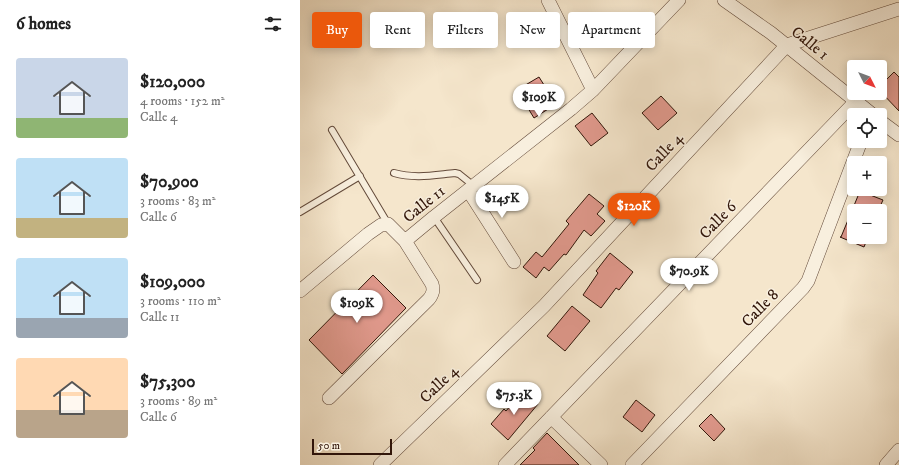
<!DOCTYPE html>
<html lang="en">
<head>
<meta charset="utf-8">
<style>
  body { margin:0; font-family:"IM FELL DW Pica",serif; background:#f2f2f2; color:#222; height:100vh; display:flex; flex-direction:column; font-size:15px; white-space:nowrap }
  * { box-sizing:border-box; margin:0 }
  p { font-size:13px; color:#767676 }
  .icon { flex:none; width:22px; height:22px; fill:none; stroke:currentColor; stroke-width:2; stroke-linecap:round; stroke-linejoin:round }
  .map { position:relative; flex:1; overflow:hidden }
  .side { display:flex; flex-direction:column; background:#fff; width:300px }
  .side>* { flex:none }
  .banner { position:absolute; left:12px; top:12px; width:380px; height:36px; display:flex; gap:8px }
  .needle { width:26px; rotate:132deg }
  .fabs { position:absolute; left:547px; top:60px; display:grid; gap:8px }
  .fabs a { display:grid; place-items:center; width:40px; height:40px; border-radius:4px; background:#fff; box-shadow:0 2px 10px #0003; font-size:20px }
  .scale { position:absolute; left:12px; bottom:10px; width:80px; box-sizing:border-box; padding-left:4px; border:2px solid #32160a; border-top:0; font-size:11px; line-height:14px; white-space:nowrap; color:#32160a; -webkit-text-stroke:3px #f8efde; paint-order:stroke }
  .price { position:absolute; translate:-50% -34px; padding:0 9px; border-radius:14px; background:#fff; color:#222; font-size:13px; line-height:26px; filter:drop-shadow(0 1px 2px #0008) }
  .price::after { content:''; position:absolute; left:50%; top:24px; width:12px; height:9px; margin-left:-6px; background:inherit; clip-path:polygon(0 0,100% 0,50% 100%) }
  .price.current { background:#ea580c; color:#fff }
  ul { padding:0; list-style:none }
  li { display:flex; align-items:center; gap:12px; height:100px; padding:0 16px }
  li span { display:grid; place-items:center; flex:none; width:112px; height:80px; border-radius:4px; color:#555 }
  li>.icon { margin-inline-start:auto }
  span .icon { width:48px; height:48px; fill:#fffc; stroke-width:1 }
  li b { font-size:17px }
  h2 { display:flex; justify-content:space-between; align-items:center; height:48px; padding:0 16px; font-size:17px }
  .chip { padding:0 14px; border-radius:4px; background:#fff; box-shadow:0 2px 10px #0003; font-size:14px; line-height:36px }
  .chip.current { background:#ea580c; color:#fff }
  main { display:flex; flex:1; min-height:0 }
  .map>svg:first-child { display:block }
</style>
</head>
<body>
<main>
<section class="side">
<h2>6 homes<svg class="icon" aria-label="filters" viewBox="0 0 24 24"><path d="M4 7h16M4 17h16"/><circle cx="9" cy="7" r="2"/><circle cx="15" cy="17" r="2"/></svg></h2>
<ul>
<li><span style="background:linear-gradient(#c9d6e8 75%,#8fb573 0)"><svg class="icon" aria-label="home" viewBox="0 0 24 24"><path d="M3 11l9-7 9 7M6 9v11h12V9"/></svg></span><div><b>$120,000</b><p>4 rooms · 152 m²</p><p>Calle 4</p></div></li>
<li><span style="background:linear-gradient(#bfe0f5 75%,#c2b280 0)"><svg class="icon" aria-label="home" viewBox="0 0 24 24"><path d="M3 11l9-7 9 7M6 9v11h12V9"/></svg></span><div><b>$70,900</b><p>3 rooms · 83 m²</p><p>Calle 6</p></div></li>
<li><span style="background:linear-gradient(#bfe0f5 75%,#9aa5b1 0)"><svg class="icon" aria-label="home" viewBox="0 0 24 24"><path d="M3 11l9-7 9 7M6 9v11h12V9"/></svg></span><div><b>$109,000</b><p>3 rooms · 110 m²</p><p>Calle 11</p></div></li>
<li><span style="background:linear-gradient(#ffd9b3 65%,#b9a48a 0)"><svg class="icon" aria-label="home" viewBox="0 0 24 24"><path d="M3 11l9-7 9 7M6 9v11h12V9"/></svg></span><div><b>$75,300</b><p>3 rooms · 89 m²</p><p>Calle 6</p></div></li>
</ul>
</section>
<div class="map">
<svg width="599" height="465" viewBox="0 0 599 465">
  <rect width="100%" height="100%" fill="#f5e6cc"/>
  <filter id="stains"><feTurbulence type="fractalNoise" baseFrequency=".005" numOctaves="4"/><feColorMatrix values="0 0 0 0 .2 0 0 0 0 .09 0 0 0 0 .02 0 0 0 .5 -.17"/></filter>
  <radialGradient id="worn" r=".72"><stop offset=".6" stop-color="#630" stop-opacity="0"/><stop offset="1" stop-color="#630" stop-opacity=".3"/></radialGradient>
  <!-- building -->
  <path fill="#e29a8e" stroke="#32160a" d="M594,72l5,5v34l-19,-20v-5z
    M239,77l17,27 -22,14 -17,-28z
    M361,96l16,17 -19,17 -16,-17z
    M292,113l16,20 -17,13 -16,-20z
    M560,191l23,9 -5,11h-24v26h14l-4,10 -24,-10h1z
    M289,194l15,12 -7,8 8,7 -14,15 -7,-6 -18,25 -2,-1 -15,17 -5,-4 -8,11 -13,-11 13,-15 6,5 27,-33 -3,-3z
    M310,253l23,19 -14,18 -3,-2 -15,20 -18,-13 15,-22 -2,-2z
    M73,275l33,33 -64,66 -33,-34z
    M272,306l18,15 -25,30 -18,-15z
    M222,392l16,12 -30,36 -17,-16 13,-15 2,2z
    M336,400l19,15 -13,17 -19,-15z
    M411,414l14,15 -11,12 -15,-15z
    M247,433l32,32h-59l15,-15 -2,-2z"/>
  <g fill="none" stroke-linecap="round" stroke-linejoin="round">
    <!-- lane casing -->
    <g stroke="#634a3a" stroke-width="8">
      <path id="lane" d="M32,130l56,94
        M94,173c21,6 40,2 61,0l4,1 15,12
        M0,212l60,-36
        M134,217l43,63"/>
    </g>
    <!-- street casing -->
    <g stroke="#634a3a" stroke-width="14">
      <path id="street" d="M248,0l45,90
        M424,0l47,33 102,82
        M580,121l19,14
        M168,190l46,72
        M105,241l29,-24 137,-108 22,-19 86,-90
        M0,291l68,-57 13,-9 7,-1 17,17 27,43c2,6 1,10 -3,15l-100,99
        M251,417l50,48
        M80,465l164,-159 243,-261 112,-36
        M205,465l350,-363
        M332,465l171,-177 5,-7 53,-140
        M586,465l13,-15"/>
    </g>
    <!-- lane -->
    <use href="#lane" stroke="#f8efde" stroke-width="6"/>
    <!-- street -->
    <use href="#street" stroke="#f8efde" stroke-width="13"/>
  </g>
  <g text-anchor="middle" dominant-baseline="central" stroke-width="3" stroke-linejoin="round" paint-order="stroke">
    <!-- street labels -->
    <g font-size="16" fill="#32160a" stroke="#f8efde">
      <text transform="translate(510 43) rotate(39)">Calle 1</text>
      <text transform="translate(364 152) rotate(-47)">Calle 4</text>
      <text transform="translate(124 204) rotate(-39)">Calle 11</text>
      <text transform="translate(418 220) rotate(-46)">Calle 6</text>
      <text transform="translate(460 308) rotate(-46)">Calle 8</text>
      <text transform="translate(139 384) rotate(-44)">Calle 4</text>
    </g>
  </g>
  <rect width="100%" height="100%" filter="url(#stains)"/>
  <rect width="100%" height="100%" fill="url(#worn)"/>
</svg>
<div class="fabs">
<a><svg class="needle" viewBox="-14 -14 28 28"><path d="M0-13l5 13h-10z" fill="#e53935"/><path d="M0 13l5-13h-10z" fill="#767676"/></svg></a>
<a><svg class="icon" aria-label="locate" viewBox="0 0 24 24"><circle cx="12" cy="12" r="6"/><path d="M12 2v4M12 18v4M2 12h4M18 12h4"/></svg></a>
<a>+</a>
<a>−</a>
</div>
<div class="scale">50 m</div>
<b class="price" style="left:239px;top:118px">$109K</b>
<b class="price" style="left:202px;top:219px">$145K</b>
<b class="price current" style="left:334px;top:227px">$120K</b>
<b class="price" style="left:389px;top:292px">$70.9K</b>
<b class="price" style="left:57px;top:324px">$109K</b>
<b class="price" style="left:214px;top:416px">$75.3K</b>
<div class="banner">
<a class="chip current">Buy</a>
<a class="chip">Rent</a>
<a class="chip">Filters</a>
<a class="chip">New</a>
<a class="chip">Apartment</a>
</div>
</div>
</main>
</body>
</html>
